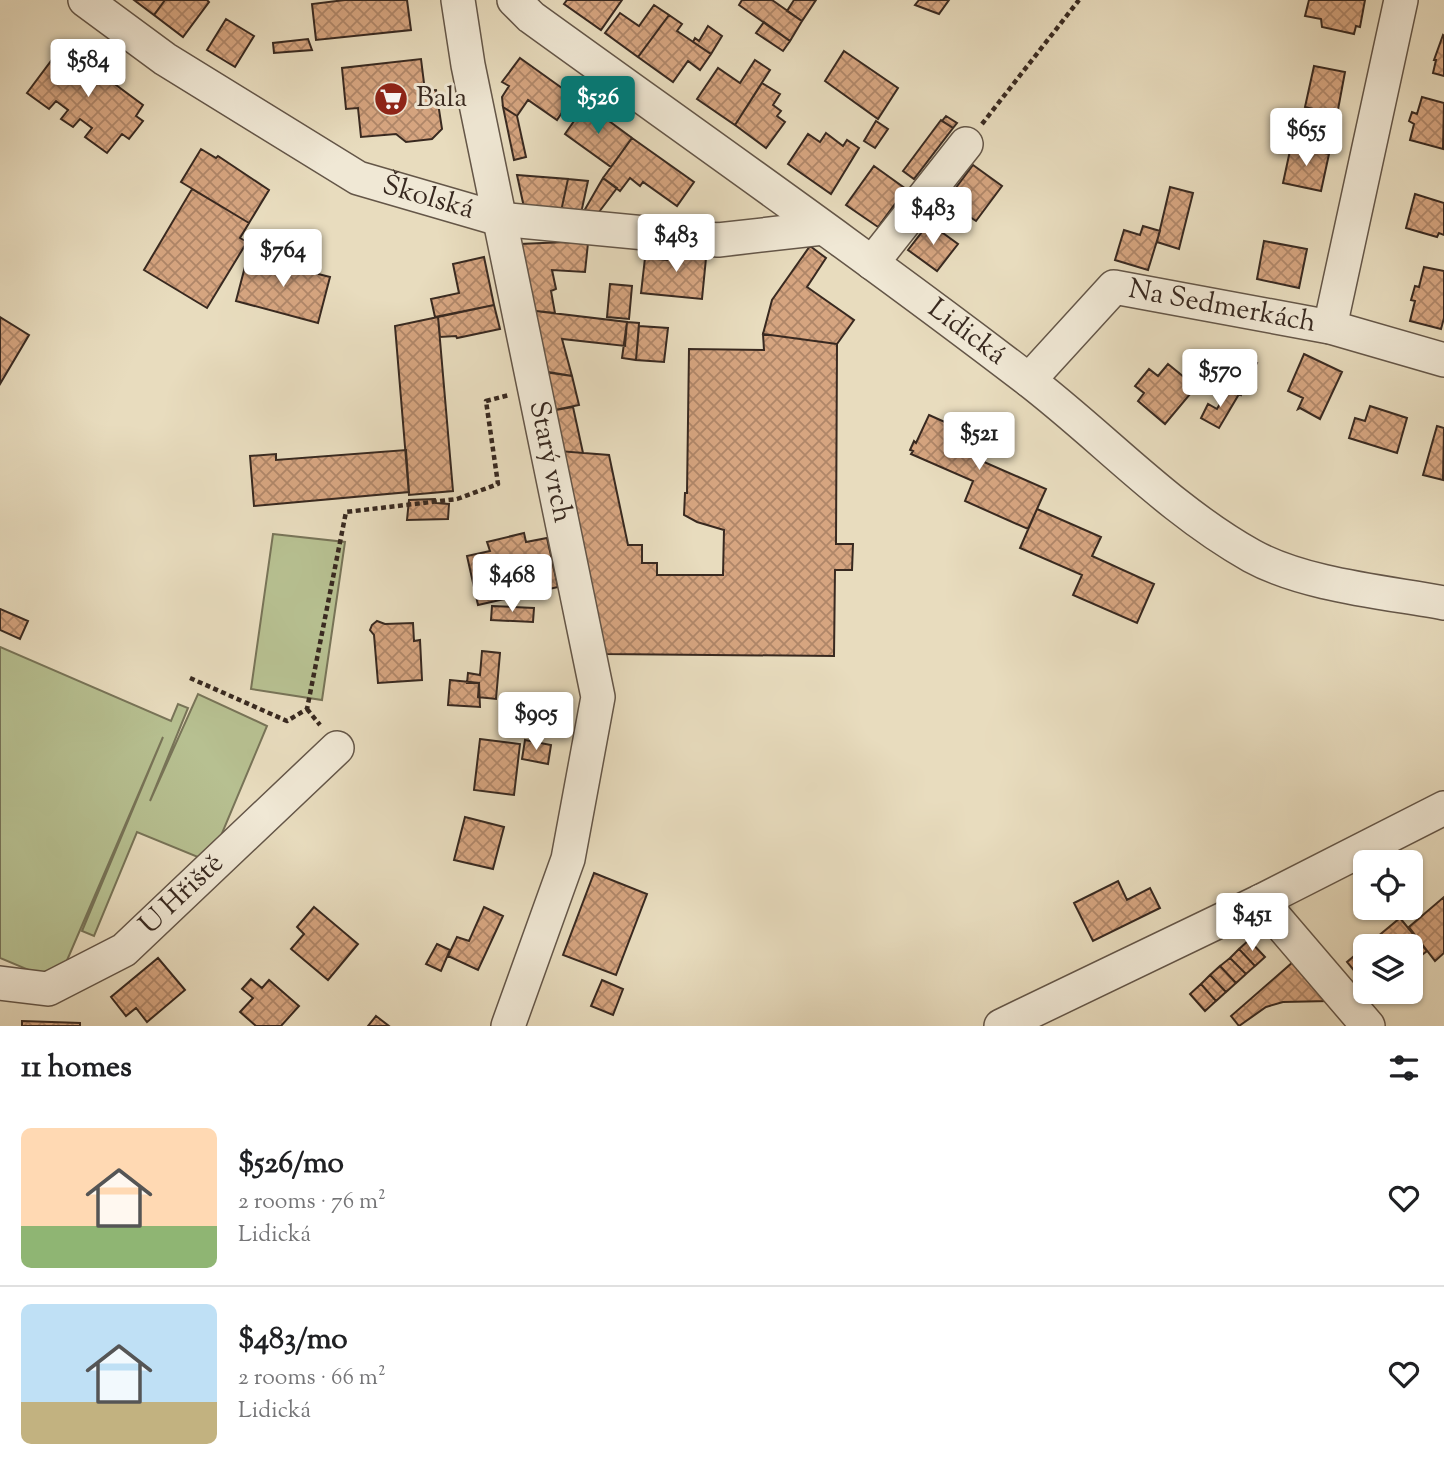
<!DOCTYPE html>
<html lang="en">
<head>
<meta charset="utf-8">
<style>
  body { margin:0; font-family:"Sorts Mill Goudy",serif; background:#f2f2f2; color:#202124; height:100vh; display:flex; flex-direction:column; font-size:26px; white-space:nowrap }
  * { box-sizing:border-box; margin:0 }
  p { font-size:23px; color:#757577 }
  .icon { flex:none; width:38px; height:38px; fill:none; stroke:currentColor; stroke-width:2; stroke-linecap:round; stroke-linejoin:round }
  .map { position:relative; height:1026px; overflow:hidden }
  .sheet { display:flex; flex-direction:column; background:#fff; flex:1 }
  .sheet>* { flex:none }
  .fabs { position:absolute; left:1353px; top:850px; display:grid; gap:14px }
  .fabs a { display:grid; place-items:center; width:70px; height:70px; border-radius:10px; background:#fff; box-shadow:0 2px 5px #0004; font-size:35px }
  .price { position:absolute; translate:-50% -60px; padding:0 16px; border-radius:7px; background:#fff; color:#222; font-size:23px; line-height:46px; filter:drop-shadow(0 2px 4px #0008) }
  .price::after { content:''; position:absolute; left:50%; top:42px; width:21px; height:16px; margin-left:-10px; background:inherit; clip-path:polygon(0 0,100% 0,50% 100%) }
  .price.on { background:#0f766e; color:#fff }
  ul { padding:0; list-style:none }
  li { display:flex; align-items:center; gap:21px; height:175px; padding:0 21px }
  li+li { border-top:2px solid #e0e0e0 }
  li span { display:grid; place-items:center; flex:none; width:196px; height:140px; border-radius:10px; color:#555 }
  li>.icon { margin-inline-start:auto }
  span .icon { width:84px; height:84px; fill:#fffc; stroke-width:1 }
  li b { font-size:30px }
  h2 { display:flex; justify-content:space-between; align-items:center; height:84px; padding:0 21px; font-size:30px }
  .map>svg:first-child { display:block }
</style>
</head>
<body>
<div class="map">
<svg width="1444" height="1026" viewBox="0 0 1444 1026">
  <defs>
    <pattern id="building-cross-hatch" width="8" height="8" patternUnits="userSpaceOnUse" patternTransform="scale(1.75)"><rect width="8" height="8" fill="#d6a580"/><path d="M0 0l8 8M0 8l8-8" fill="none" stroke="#af8668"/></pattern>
  </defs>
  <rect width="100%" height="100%" fill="#e8dcbe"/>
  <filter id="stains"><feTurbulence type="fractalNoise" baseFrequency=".00286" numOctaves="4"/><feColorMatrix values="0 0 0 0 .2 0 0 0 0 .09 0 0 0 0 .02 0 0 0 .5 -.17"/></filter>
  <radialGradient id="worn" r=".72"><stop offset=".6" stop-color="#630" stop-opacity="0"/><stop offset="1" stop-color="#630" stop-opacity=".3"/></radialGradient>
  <!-- garden -->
  <path fill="#b7c091" stroke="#787458" stroke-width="2" d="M273,534l72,8 -23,158 -71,-11z
    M0,647l171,74 7,-17 10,4 -38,93 48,-107 69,32 -57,136 -73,-30 -43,104 -12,-5 81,-194 -101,235 -12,7 -50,-21z"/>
  <!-- building -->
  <path fill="url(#building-cross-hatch)" stroke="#382920" stroke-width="2" d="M134,0h31l-11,15z
    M165,0h42l2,2 -26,35 -29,-22z
    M345,0h62l4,30 -95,10 -4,-36z
    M567,0h55l-21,30 -37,-26z
    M742,0h30l30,21 -12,20 -51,-36z
    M794,0h22l-14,21 -15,-10z
    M919,0h30l-10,14 -24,-9z
    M1309,0h56l-5,27 -4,-1 -2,8 -32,-7 -1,-8 -16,-3z
    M654,5l15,10 -31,42 -33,-24 15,-20 19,13z
    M669,15l13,9 -5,7 34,23 -11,16 -12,-9 -15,21 -35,-25z
    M226,19l28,17 -19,31 -28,-17z
    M764,22l26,19 -7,10 -27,-18z
    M708,26l14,10 -11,18 -18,-12 2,-4 4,3z
    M1443,35l1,1v40l-11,-3 3,-13h-2z
    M308,39l4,11 -38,3 -1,-10z
    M63,45l35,26 2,-2 10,7 -2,3 35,26 -7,11 7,5 -14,18 -7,-5 -15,19 -22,-16 7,-9 -12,-9 -7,8 -12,-8 7,-9 -12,-9 -7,8 -22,-16z
    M844,51l54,37 -20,31 -53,-38z
    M520,58l53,38 -16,24 -29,-20 -11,16 -14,-9 -1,-10 7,-11 -7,-4z
    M421,59l4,32 11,-1 6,39 -10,10 -26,3 -10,-8 -35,3 -3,-29 -12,1 -4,-41z
    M755,60l15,10 -35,55 -38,-26 21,-31 22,15z
    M1314,66l31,6 -8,43 -32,-8z
    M762,83l18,11 -7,11 8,6 -4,5 8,6 -19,26 -31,-23z
    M1422,97l22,6 -1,46 -33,-9 4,-16 -5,-3 3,-9 5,2z
    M586,104l46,34 -21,29 -46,-33z
    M503,107l14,9 9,41 -12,3z
    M946,116l11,7 -4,5 -11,-7z
    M941,120l12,8 -39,51 -11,-8z
    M876,121l12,8 -13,19 -11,-7z
    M826,133l17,13 4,-6 12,8 -28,46 -43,-30 20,-30 12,8z
    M632,138l62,44 -17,24 -34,-24 -3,4 -10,-8 -10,13 -17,-13z
    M1291,146l38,8 -8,37 -38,-8z
    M201,149l15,9 2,-2 51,34 -20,33 -68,-41z
    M973,165l29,21 -26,35 -30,-20z
    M874,166l32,23 -28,38 -32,-22z
    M517,175l51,4 -8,37 -35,-4z
    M603,178l14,10 -24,32 -13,-2z
    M568,179l20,2 -8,37 -20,-2z
    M1170,187l23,6 -14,56 -22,-7z
    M192,189l57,34 -9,15 7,4 -40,66 -63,-38z
    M1415,194l29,9v32l-5,-2 -2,4 -31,-9z
    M929,223l29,21 -21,27 -29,-21z
    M1143,226l17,5 -12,39 -33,-10 9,-30 16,5z
    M1264,241l43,8 -8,39 -42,-9z
    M566,242l22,1 -3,29 -33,-2 4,19 -5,2 4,22 -28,-3 -7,-66z
    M810,246l16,12 -19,29 47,33 -17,24 -74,-10 9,-34z
    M669,247l38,1 -5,51 -61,-6 4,-35 22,2z
    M248,255l17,5 1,-5 14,4 -1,5 51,13 -12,46 -82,-22z
    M484,257l10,48 -59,12 -4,-18 28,-6 -6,-29z
    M1424,267l20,4v47l-3,11 -31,-8 5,-20 -4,-1 4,-14 4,1z
    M610,284l22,2 -3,33 -22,-2z
    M494,305l6,24 -43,9 -1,-2 -16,1 -2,-20z
    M527,310l100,12 -2,24 -63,-7 10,37 -27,-4z
    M0,317l29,18 -29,49z
    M438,317l15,174 -44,4 -14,-169z
    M627,322l12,1 -3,37 -14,-2z
    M639,326l29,2 -4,34 -28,-2z
    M763,334l74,10 -1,200h17l-1,26h-17l-1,86 -230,-2 -45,-203 50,4 19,90h14v18h15v12h66l1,-45 -27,-8 -13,-7 1,-22h2l2,-144 75,1z
    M1237,353l20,10 -16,32 -18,-10z
    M1304,354l38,18 -22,47 -20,-11 -2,1 5,-11 -15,-7z
    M1168,364l28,23 -31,37 -27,-23 6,-8 -9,-7 14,-17 9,7z
    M542,371l30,5 7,29 -29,6z
    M1229,388l10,6 -20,34 -18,-10 7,-14 9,5z
    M1370,406l37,12 -10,35 -48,-15 6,-20 10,3z
    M573,407l10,46 -24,-2 -9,-40z
    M929,415l63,28 -8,19 62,27 -18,40 -63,-28 8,-20 -62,-27 2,-3 -3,-1 4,-9 2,2z
    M1437,426l7,2 -1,52 -20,-5z
    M406,450l3,42 -155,14 -4,-50 26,-2v6z
    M435,499l1,4 13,1 -1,15 -41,1 2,-20z
    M1037,509l64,28 -9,19 62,28 -17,39 -64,-28 9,-20 -62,-27z
    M524,533l2,9 21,-4 11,49 -80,18 -11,-49 23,-5 -3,-9z
    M492,606l42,2 -1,14 -42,-2z
    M0,609l28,12 -8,18 -20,-9z
    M377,621l8,3 28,-1 1,18 6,-1 2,40 -44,3 -4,-48 -4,-5 2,-5z
    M482,651l18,2 -4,46 -18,-2 1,-14h-12l1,-10 12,2z
    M450,680l29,3 1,24 -32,-2z
    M480,739l40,5 -6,51 -40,-5z
    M525,740l26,5 -3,19 -26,-5z
    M465,817l39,10 -11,42 -39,-9z
    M594,873l53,21 -31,81 -53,-20z
    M1118,881l9,19 23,-12 10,20 -67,33 -19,-38z
    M1444,897v56l-9,8 -26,-34z
    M314,907l44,37 -30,36 -37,-31 13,-15 -7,-7z
    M484,907l19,9 -25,54 -30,-14 9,-19 12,4z
    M1400,918l27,33 -17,13v-17h-45z
    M1249,940l16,17 -10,9 -16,-17z
    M437,944l13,6 -9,21 -15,-7z
    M1365,947v37l-18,-22z
    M1239,949l16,17 -9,8 -16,-16z
    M158,958l27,32 -38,32 -11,-14 -10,8 -15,-19z
    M1230,958l16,16 -10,9 -16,-17z
    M1293,962l35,39 -45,1 -17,5 -27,19 -8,-10z
    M1220,966l16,17 -10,9 -16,-17z
    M1210,975l16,17 -10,9 -15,-17z
    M251,979l11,9 7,-8 30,26 -18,20h-25l-16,-14 13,-14 -11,-9z
    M602,980l21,9 -10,26 -22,-9z
    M1201,984l15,17 -11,10 -15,-17z
    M376,1016l13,10h-21z
    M22,1021l58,2v3h-58z"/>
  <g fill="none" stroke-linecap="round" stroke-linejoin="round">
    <!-- minor casing -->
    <g stroke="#645648" stroke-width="36">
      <g id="minor">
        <path id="s1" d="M85,0l80,59 193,119 141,41 219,21 105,-12"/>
        <path id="s2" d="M458,0l10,65 130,632 -30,162 -60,167"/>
        <path id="s3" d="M514,0l17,17c166,120 333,237 495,361 76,58 142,131 226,178 53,29 132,36 192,47"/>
        <path d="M872,263l94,-119"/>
        <path d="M1330,327l71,-327"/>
        <path id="s4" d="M1029,380l85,-93 216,40 114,33"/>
        <path d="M1261,901l107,125"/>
        <path id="s5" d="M0,983l48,6 76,-39 213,-202"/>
        <path d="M1001,1026l260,-125 183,-93"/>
      </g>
    </g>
    <!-- path -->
    <path stroke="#382920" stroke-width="4.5" stroke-dasharray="5 3.5" stroke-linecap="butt" d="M982,124l97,-124
      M190,678l97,43 20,-12 39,-197 111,-13 41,-15 -12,-83 23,-6
      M307,709l13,16"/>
    <!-- minor -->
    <use href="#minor" stroke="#f0e8d5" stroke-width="33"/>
  </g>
  <!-- icons -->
  <defs>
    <g id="supermarket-disc" transform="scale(1.75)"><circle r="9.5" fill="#8f2418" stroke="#f0e8d5"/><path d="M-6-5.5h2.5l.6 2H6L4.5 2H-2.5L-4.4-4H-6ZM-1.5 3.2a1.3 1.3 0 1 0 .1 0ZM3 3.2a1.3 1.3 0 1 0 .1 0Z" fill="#fff"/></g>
  </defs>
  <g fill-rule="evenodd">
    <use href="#supermarket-disc" x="391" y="99"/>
  </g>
  <g text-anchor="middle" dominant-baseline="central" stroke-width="6" stroke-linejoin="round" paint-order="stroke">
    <!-- poi labels -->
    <g font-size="28" fill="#382920" stroke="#f0e8d5" text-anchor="start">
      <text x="416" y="99">Bala</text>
    </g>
    <!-- street labels -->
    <g font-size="28" fill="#382920" stroke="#f0e8d5">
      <text stroke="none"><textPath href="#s1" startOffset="399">Školská</textPath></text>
      <text stroke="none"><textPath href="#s4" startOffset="236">Na Sedmerkách</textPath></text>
      <text stroke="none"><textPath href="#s3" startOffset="562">Lidická</textPath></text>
      <text stroke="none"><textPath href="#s2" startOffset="471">Starý vrch</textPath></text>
      <text stroke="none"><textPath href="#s5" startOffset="214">U Hřiště</textPath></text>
    </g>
  </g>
  <rect width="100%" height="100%" filter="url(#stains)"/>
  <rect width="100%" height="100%" fill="url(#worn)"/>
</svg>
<div class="fabs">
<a><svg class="icon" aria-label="locate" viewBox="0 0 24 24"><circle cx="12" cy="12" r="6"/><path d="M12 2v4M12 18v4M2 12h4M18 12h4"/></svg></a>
<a><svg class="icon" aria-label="layers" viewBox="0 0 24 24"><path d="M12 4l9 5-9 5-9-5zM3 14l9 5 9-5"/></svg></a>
</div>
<b class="price" style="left:88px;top:99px">$584</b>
<b class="price on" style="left:598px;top:136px">$526</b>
<b class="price" style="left:1306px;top:168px">$655</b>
<b class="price" style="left:933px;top:247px">$483</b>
<b class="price" style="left:676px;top:274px">$483</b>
<b class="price" style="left:283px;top:289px">$764</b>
<b class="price" style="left:1220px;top:409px">$570</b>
<b class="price" style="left:979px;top:472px">$521</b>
<b class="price" style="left:512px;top:614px">$468</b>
<b class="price" style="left:536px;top:752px">$905</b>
<b class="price" style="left:1252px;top:953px">$451</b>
</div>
<section class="sheet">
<h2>11 homes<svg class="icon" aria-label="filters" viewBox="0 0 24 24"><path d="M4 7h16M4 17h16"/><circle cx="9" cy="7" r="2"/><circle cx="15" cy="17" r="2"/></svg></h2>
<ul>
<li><span style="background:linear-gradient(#ffd9b3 70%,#8fb573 0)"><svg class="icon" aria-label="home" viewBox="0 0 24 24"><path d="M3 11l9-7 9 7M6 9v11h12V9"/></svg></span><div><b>$526/mo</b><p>2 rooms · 76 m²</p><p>Lidická</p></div><svg class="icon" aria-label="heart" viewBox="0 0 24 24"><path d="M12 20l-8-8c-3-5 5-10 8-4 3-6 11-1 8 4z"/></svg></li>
<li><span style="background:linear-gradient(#bfe0f5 70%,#c2b280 0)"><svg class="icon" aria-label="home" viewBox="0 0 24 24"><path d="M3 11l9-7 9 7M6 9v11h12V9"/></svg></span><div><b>$483/mo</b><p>2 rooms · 66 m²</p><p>Lidická</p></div><svg class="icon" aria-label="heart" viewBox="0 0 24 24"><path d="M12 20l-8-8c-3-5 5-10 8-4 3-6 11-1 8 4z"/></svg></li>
</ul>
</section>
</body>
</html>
